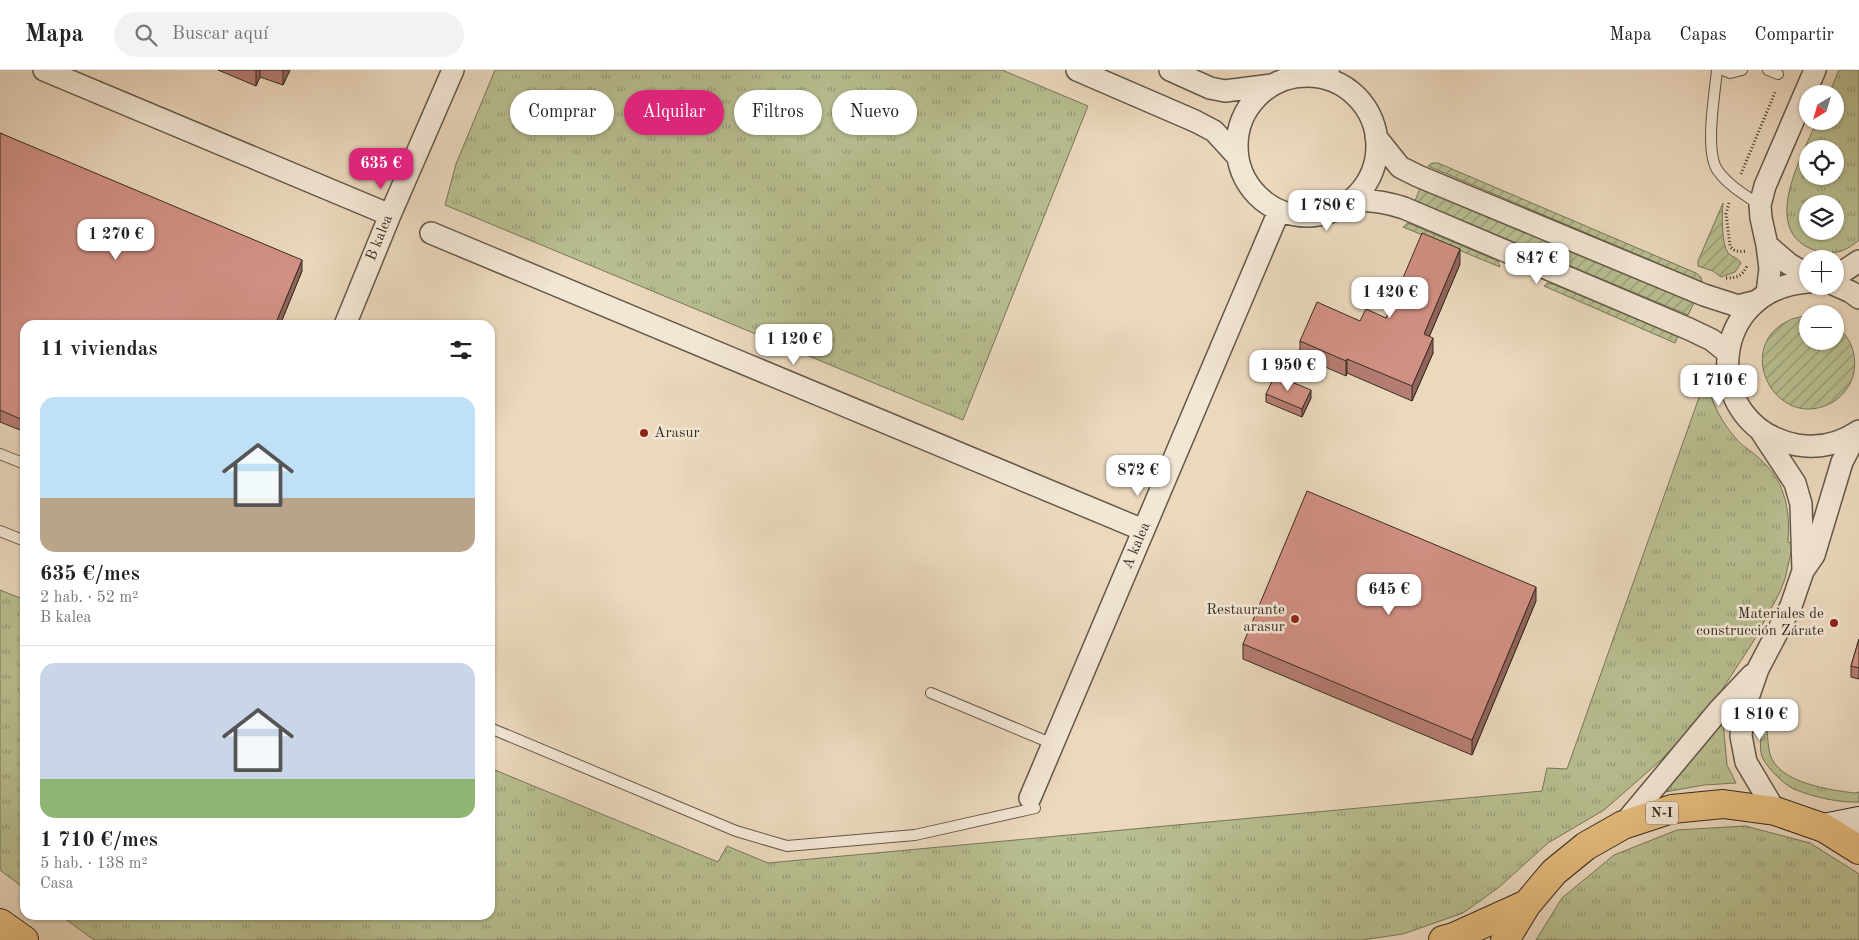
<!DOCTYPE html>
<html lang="es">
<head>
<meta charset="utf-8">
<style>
  body { margin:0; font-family:"Old Standard TT",serif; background:#f2f2f2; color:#222; height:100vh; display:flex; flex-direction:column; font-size:19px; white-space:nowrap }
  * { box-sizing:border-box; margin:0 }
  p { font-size:16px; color:#767676 }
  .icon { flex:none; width:28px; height:28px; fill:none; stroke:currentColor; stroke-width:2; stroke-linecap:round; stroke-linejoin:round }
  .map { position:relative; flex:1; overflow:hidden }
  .details { position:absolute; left:20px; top:250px; width:475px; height:600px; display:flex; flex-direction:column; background:#fff; border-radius:15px; box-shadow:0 1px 4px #0004 }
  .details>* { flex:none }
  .top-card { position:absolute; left:510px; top:20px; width:475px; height:45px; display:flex; gap:10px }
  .needle { width:32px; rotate:217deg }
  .buttons { position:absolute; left:1799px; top:15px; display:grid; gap:10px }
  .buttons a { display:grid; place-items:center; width:45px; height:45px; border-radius:50%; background:#fff; box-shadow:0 1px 4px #0004; font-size:25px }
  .price { position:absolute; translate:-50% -42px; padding:0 11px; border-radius:10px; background:#fff; color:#222; font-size:16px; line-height:32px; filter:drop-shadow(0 1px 2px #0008) }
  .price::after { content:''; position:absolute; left:50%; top:30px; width:15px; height:11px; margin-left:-8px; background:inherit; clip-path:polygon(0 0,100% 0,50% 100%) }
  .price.selected { background:#db2777; color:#fff }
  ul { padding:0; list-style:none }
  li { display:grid; align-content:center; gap:10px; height:265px; padding:0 20px }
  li+li { border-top:1px solid #e0e0e0 }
  li span { display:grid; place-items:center; height:155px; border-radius:15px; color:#555 }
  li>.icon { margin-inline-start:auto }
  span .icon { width:90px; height:90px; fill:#fffc; stroke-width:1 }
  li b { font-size:21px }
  h2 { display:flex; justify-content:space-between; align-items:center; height:60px; padding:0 20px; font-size:21px }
  .chip { padding:0 18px; border-radius:22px; background:#fff; box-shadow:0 1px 4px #0004; font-size:18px; line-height:45px }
  .chip.selected { background:#db2777; color:#fff }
  header { display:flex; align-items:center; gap:30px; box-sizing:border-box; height:70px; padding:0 25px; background:#fff; border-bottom:1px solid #e0e0e0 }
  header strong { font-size:24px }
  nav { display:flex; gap:28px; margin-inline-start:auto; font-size:18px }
  .search { width:350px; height:45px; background:#f2f2f2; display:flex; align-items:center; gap:12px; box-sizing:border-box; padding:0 18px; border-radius:28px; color:#767676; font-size:19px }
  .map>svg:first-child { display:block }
</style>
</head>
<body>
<header>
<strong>Mapa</strong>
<div class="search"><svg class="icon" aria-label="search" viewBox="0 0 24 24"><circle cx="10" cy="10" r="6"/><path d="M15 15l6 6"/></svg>Buscar aquí</div>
<nav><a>Mapa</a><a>Capas</a><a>Compartir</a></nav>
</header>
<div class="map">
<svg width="1859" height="870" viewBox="0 0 1859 870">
  <defs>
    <pattern id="grass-tufts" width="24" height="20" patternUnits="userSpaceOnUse" patternTransform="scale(1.25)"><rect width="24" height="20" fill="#b8be90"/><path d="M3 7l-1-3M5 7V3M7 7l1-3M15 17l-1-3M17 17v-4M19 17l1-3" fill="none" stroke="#969b75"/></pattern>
    <pattern id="garden-furrows" width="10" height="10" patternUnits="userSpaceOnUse" patternTransform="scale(1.25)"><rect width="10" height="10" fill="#b8be90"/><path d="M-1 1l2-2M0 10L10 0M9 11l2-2" fill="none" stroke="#969b75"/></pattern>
  </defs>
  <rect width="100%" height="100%" fill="#ebd8bd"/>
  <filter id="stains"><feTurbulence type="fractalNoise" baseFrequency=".004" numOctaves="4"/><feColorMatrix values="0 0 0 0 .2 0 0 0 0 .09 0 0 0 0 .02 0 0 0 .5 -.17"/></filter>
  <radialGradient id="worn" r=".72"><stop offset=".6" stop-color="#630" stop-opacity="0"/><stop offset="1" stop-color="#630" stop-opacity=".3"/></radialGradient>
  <!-- grass -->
  <path fill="url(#grass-tufts)" stroke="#787659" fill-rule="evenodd" d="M495,0h507l86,36 -125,314 -518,-215 11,-41z
    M1839,0h20v170c-13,11 -25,16 -42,11 -59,-18 -16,-93 0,-130h18v-27h-6zM1808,79h27v27h-27zM1808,134h27v27h-27z
    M1706,308c5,24 16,46 33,64 6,6 14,10 21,17 9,8 20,22 23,34 6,16 6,33 5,49l5,2 -8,35 -6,15 -26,48 -43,66 -50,53 -56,49 -56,33 -50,45 -35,25 -60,21 -41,6h-1268l-34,-25h430v-147l228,94 9,-16 41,17 774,-72 5,-23 20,1z
    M0,520l25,10v289l-25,-19z
    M1723,652l4,43 9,18 -32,2 -39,7z
    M1761,661h6c1,7 1,16 3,23 8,29 60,36 85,39l4,-1v10c-20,1 -46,-5 -65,-13 -11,-5 -25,-20 -31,-30 -4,-8 -2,-19 -2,-28z
    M1745,756l65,17 49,31v66h-323l26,-42 52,-43 63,-25z"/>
  <!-- garden -->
  <path fill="url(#garden-furrows)" stroke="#787659" d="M1432,93h6l258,110 5,4 1,5 -274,-116z
    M1420,118l274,115 -6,12 -273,-114z
    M1723,133c-1,13 -2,39 5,50 4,4 10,5 13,10l-6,9 -14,5 -8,-6 -15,-5v-5z
    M1408,153l90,38 2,6 -97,-40z
    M1547,213l6,1 125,52 -3,7 -131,-57z
    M1803,246h4l1,25h27v-16c15,12 22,27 19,47 -2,12 -11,24 -21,30 -56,32 -101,-54 -45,-81 4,-3 10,-3 15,-5z"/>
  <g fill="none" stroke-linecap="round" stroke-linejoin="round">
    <!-- lane casing -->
    <g stroke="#645849" stroke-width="12">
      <path id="lane" d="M1717,0c-2,23 -13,82 1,101 11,15 27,24 42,34
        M1723,0l7,3 12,-3
        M1768,0l10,4
        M1330,10l4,-10
        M0,384l25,10
        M0,461l25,10
        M931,623l122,51
        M490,658l246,103 51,15 128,-11 120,-27"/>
    </g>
    <!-- street casing -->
    <g stroke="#645849" stroke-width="24">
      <path id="street" d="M44,0l346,145
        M1077,0l118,51 19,10 23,25
        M1170,0l40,18 15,3 47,-6
        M1237 76a70 70 0 1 1 140 0a70 70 0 1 1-140 0Z
        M1376,67l24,30 18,9 286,119 34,11 16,-4
        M1351,131c19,-2 35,1 53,7l285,121 23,11 16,13
        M431,163l712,297
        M1767,175l22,19 19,11
        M1835,207l24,-16
        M1808,212c-102,7 -108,145 -11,163 22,4 44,-2 62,-14
        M1835,215l16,7 8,6
        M1767,223l3,-24 -3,-24 -6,-27 -1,-13 5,-19 50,-116
        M345,255l45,-110 63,-145
        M1762,363l33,50 6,21 2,67
        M1030,728l249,-587
        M1775,741l-29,-49 -5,-26 3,-27 14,-40 33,-63 12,-35 11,-16 28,-93 15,-29
        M1623,755l96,-115 33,-35"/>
    </g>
    <!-- secondary casing -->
    <g stroke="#372d22" stroke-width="30">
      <path id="secondary" d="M1824,758l35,-7"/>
    </g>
    <!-- highway casing -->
    <g stroke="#372d22" stroke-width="30">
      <path id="highway" d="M0,853l24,17
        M1443,870l11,-3 73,-33
        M1505,870l22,-36 27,-32 32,-26 37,-21 49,-16 51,-5 52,7 49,17 35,22"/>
    </g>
    <!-- path -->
    <path stroke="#372d22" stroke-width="3" stroke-dasharray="1 2.5" stroke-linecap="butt" d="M1741,104l35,-84
      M1729,133l-3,11 4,32c4,6 9,6 16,5
      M1726,208c11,0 16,-2 21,-12"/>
    <!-- lane -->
    <use href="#lane" stroke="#f2e6d4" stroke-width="10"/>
    <!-- street -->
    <use href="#street" stroke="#f2e6d4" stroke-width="21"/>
    <!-- secondary -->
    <use href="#secondary" stroke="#f2e6d4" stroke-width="28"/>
    <!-- highway -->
    <use href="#highway" stroke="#e6bc7e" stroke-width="28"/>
  </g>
  <!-- wall -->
  <path fill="#b47c72" stroke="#372d22" d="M218,0h72l-7,15 -23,-8 -4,9z
    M0,63l302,138 -22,54h-255v107l-25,-10z
    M1460,194l-31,73 4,16 -21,48 -65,-28 -1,3 -46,-20v-15l60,-20 26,-3z
    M1266,324l45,4 -9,19 -36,-15z
    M1536,531l-64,154 -229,-96v-15z
    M1859,569v40l-8,-2v-11z"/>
  <!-- shaded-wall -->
  <path fill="#92655c" stroke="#372d22" d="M256,0h4v7l-4,9z
    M283,0h7l-7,15z
    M1460,179v15l-36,85v-15z
    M302,190v11l-22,54h-5z
    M1433,268v15l-21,48v-15z
    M1347,289v14l-1,3v-15z
    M1311,320v8l-9,19v-8z
    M1536,517v14l-64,154v-15z"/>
  <!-- building -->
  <path fill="#d19084" stroke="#372d22" d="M0,63l302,127 -27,65h-250v96l-25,-11z
    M1422,163l38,16 -36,85 9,4 -21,48 -65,-27 -1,2 -46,-20 17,-39 43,19 6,-12 20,9z
    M1275,305l36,15 -9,19 -36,-15z
    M1307,421l229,96 -64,153 -229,-96z
    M1859,569v29l-8,-2z"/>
  <!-- markers -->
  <g fill="#8f2418" stroke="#f2e6d4" stroke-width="2">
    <circle cx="644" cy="363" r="5"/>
    <circle cx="1295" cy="549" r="5"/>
    <circle cx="1834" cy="553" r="5"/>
  </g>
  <g text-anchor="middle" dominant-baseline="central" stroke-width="5" stroke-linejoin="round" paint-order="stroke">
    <!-- shield labels -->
    <rect fill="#f2e6d4" stroke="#6f6457" stroke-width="1" x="1646" y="731.5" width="32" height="23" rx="4"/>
    <g font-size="14" font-weight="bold" fill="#372d22">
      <text x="1662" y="743">N-I</text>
    </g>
    <!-- street labels -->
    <g font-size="15" fill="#372d22" stroke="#f2e6d4">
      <text transform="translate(380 168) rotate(-68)">B kalea</text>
      <text transform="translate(1137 476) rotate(-67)">A kalea</text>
    </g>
    <!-- poi labels -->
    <g font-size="15" fill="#372d22" stroke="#f2e6d4" text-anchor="end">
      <text x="654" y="363" text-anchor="start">Arasur</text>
      <text x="1285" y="540">Restaurante<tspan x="1285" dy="17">arasur</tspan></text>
      <text x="1824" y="544">Materiales de<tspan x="1824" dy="17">construcción Zárate</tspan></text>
    </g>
  </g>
  <rect width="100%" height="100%" filter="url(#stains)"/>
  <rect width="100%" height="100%" fill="url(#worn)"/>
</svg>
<div class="buttons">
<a><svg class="needle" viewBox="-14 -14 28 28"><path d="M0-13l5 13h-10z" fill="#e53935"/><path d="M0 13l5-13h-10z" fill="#767676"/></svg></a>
<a><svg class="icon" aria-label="locate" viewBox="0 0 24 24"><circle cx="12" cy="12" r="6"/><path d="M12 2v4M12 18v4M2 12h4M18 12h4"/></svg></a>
<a><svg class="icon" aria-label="layers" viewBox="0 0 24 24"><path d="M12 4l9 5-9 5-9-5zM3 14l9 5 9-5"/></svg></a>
<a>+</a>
<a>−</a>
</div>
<b class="price selected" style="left:381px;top:120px">635 €</b>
<b class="price" style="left:1327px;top:162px">1 780 €</b>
<b class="price" style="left:116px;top:191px">1 270 €</b>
<b class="price" style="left:1537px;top:215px">847 €</b>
<b class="price" style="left:1390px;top:249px">1 420 €</b>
<b class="price" style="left:794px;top:296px">1 120 €</b>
<b class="price" style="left:1288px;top:322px">1 950 €</b>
<b class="price" style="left:1719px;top:337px">1 710 €</b>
<b class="price" style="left:1138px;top:427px">872 €</b>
<b class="price" style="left:1389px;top:546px">645 €</b>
<b class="price" style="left:1760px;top:671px">1 810 €</b>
<div class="top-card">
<a class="chip">Comprar</a>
<a class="chip selected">Alquilar</a>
<a class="chip">Filtros</a>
<a class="chip">Nuevo</a>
</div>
<section class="details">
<h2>11 viviendas<svg class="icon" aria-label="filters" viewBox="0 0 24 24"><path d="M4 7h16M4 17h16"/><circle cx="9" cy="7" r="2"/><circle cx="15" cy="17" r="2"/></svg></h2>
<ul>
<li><span style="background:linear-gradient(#bfe0f5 65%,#b9a48a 0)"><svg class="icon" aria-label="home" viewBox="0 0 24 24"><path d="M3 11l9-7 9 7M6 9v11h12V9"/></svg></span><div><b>635 €/mes</b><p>2 hab. · 52 m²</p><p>B kalea</p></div></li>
<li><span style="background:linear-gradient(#c9d6e8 75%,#8fb573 0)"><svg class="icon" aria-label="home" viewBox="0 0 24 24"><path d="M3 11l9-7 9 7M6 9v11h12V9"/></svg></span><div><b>1 710 €/mes</b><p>5 hab. · 138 m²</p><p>Casa</p></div></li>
</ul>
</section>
</div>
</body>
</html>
